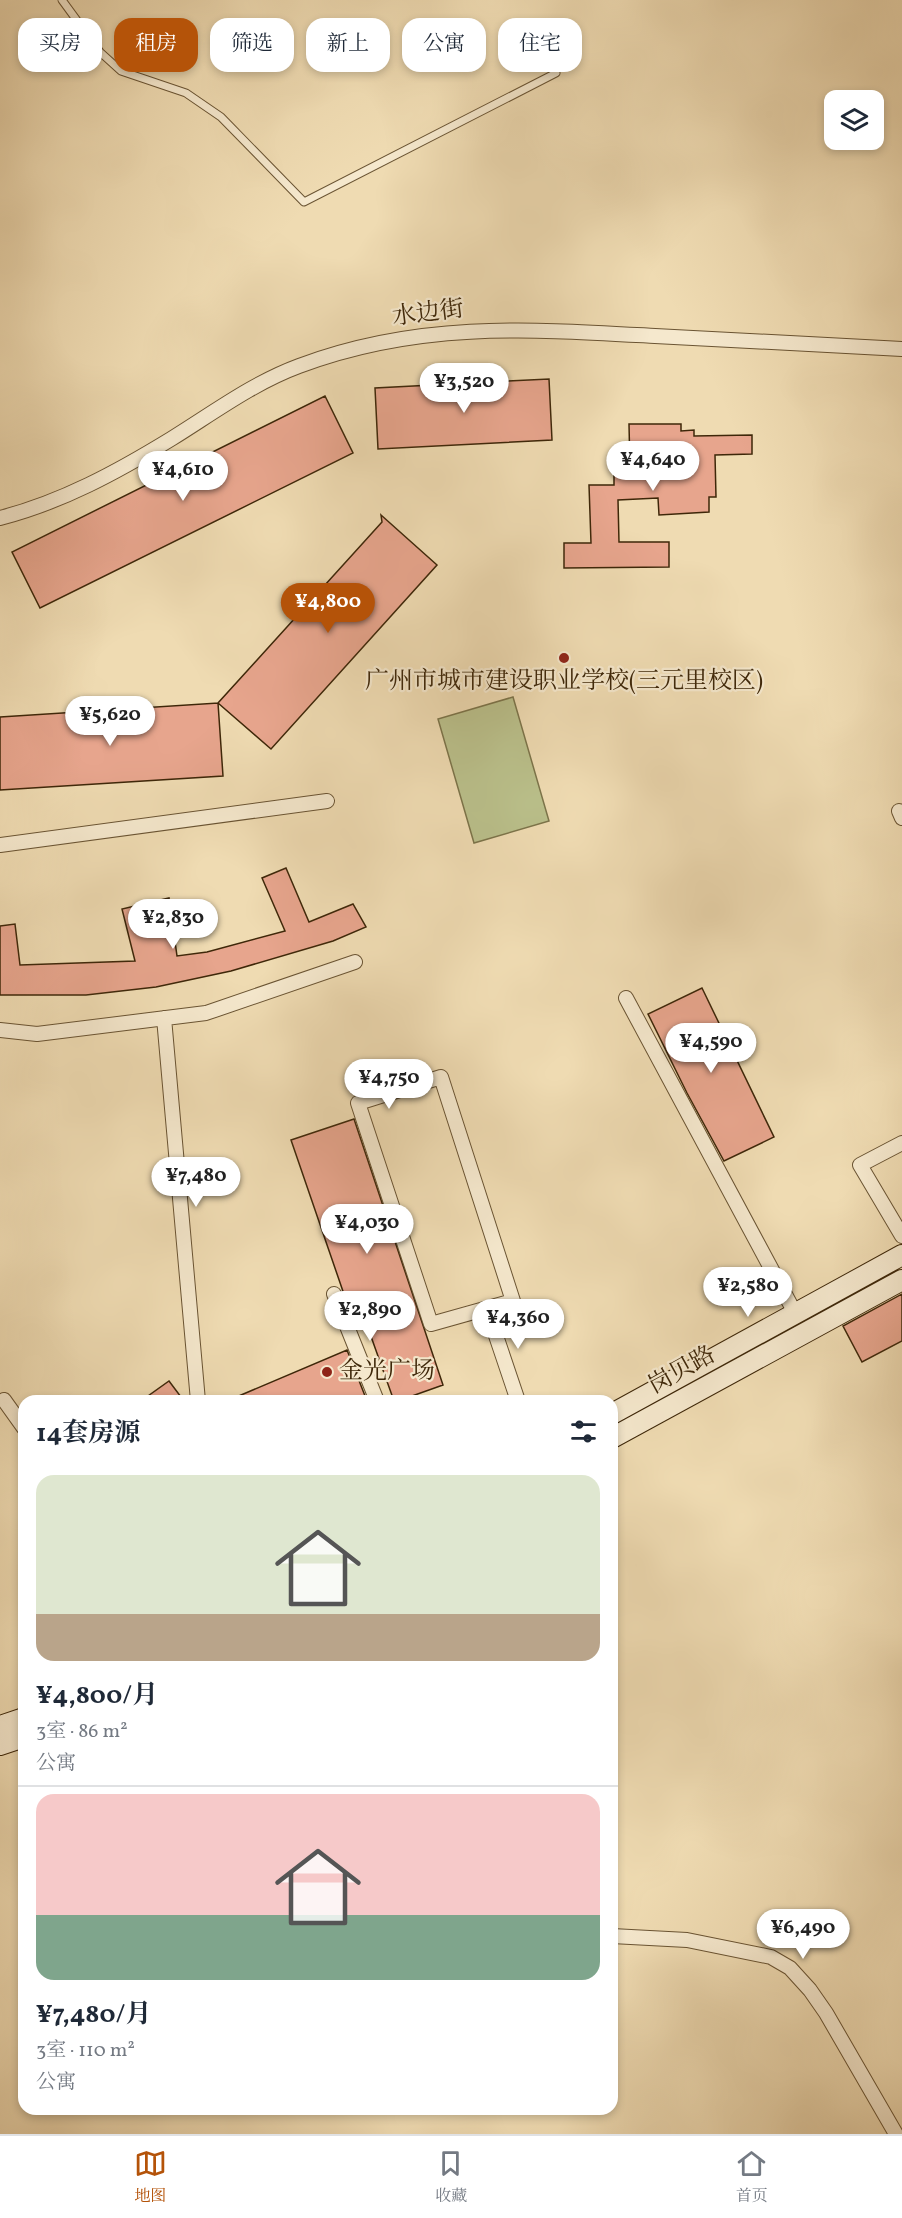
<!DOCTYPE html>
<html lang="zh">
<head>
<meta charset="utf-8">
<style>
  body { margin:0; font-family:Vollkorn,"Noto Serif SC",serif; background:#f6f6f7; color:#1f2937; height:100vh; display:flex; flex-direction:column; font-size:22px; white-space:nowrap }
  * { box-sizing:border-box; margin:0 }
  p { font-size:20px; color:#747a83 }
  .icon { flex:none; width:33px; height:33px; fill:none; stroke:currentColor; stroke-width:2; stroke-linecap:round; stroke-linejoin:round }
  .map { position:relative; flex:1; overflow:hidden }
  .details { position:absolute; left:18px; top:1395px; width:600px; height:720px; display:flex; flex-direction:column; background:#fff; border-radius:18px; box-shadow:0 3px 9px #0003 }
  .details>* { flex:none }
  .guide { position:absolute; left:18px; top:18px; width:600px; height:54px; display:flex; gap:12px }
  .fabs { position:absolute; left:824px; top:90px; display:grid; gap:12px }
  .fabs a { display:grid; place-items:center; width:60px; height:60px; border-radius:12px; background:#fff; box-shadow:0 3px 9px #0003; font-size:30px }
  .price { position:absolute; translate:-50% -51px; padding:0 14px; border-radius:21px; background:#fff; color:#222; font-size:20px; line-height:39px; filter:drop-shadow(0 2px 3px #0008) }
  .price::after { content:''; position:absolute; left:50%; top:36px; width:18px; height:14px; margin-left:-9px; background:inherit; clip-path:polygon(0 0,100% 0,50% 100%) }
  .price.on { background:#b45309; color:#fff }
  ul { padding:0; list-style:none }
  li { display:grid; align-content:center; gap:12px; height:318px; padding:0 18px }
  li+li { border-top:2px solid #e0e1e3 }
  li span { display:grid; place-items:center; height:186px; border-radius:18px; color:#555 }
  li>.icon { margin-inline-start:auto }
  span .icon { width:108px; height:108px; fill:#fffc; stroke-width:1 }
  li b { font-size:26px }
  h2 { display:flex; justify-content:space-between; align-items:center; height:72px; padding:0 18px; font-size:26px }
  .pill { padding:0 21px; border-radius:18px; background:#fff; box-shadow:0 3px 9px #0003; font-size:21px; line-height:54px }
  .pill.on { background:#b45309; color:#fff }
  .tabs { display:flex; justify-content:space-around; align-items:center; height:84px; border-top:2px solid #e0e1e3; background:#fff; font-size:16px; color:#747a83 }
  .tabs a { display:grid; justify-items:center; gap:3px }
  .tabs .on { color:#b45309 }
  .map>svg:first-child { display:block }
</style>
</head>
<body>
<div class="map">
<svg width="902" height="2134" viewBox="0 0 902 2134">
  <rect width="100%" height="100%" fill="#efdbb2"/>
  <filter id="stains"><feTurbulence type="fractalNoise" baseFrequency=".00333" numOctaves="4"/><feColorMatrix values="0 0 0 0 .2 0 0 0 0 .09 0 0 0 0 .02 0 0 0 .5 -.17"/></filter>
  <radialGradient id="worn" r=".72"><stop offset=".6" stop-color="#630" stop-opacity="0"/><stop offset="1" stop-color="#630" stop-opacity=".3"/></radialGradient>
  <!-- green -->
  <path fill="#bac08b" stroke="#7c744a" stroke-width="1.5" d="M513,697l36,124 -75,22 -36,-124z"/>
  <!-- building -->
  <path fill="#e7a58d" stroke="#3e2709" stroke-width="1.5" d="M549,379l3,61 -174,9 -3,-61z
    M325,396l28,57 -313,155 -28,-56z
    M629,424h52v7l13,-1v6l58,-1v19l-37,1 1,42h-7v15l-50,3 -1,-17 -40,2 1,42h50v25l-105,1v-25h27l-2,-58h25v-15l16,-1z
    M381,515l56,50 -166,184 -53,-46 164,-181z
    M218,703l5,73 -223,14v-73z
    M286,868l23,54 44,-18 13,23 -33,14 -102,30 -75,16 -70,8h-86v-69l15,-2 5,41 115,-4 -13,-52 47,-11 8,58 30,-4 78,-21 -23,-53z
    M702,988l72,149 -50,24 -37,-68 -39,-79z
    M354,1119l89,266 -45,16h-4l-36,-101 -11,3 -56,-163z
    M902,1294v47l-40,21 -19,-36z
    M347,1350l20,51h-140z
    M169,1381l15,20h-43z"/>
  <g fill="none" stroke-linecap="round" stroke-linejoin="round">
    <!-- service casing -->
    <g stroke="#6a5433" stroke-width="9">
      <path id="service" d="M62,0l38,52 21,19 65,22 35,24 83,85 252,-129"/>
    </g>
    <!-- minor casing -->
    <g stroke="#6a5433" stroke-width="16">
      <path id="minor" d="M0,518c62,-16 117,-46 171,-79 42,-26 82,-56 128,-73 120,-45 232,-37 356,-30 83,4 165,8 247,13
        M899,811l3,7
        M0,845l327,-44
        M626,998l169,315
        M164,1018l34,383
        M0,1030l37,4 169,-21 149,-51
        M441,1077l72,224 -82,23 -73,-221z
        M902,1143l-42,22 42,71
        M334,1294l43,107
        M487,1309l31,92
        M4,1400l20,28
        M612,1936l75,4 84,17 19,11 20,22 16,23 70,121"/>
    </g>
    <!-- secondary casing -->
    <g stroke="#3e2709" stroke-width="22">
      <path id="secondary" d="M612,1414l290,-159
        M612,1438l290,-158
        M0,1726l24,-8
        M0,1745l24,-8"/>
    </g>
    <!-- service -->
    <use href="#service" stroke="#f5e8cd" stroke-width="7"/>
    <!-- minor -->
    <use href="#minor" stroke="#f5e8cd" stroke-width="14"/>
    <!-- secondary -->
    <use href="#secondary" stroke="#f5e8cd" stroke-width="20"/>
  </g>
  <!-- markers -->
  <g fill="#8f2418" stroke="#f5e8cd" stroke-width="2">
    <circle cx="564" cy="658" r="6"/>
    <circle cx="327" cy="1372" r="6"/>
  </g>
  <g text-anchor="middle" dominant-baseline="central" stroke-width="4.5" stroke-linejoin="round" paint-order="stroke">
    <!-- street labels -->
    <g font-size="24" fill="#3e2709" stroke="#f5e8cd">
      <text transform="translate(428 314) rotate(-7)">水边街</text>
      <text transform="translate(682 1371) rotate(-29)">岗贝路</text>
    </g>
    <!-- poi labels -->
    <g font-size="24" fill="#3e2709" stroke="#f5e8cd">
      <text x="564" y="682">广州市城市建设职业学校(三元里校区)</text>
      <text x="339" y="1372" text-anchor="start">金光广场</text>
    </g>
  </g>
  <rect width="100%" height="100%" filter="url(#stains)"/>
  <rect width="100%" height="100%" fill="url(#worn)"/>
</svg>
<div class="fabs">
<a><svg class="icon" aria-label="layers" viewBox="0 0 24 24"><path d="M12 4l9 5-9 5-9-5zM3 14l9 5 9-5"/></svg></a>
</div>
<b class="price" style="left:464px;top:414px">¥3,520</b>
<b class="price" style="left:653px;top:492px">¥4,640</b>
<b class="price" style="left:183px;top:502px">¥4,610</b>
<b class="price on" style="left:328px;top:634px">¥4,800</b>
<b class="price" style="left:110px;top:747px">¥5,620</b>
<b class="price" style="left:173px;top:950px">¥2,830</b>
<b class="price" style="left:711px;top:1074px">¥4,590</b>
<b class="price" style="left:389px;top:1110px">¥4,750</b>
<b class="price" style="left:196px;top:1208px">¥7,480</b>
<b class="price" style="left:367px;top:1255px">¥4,030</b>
<b class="price" style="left:748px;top:1318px">¥2,580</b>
<b class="price" style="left:370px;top:1342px">¥2,890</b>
<b class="price" style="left:518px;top:1350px">¥4,360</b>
<b class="price" style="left:803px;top:1960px">¥6,490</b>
<div class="guide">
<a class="pill">买房</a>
<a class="pill on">租房</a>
<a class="pill">筛选</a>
<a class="pill">新上</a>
<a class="pill">公寓</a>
<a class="pill">住宅</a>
</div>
<section class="details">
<h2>14套房源<svg class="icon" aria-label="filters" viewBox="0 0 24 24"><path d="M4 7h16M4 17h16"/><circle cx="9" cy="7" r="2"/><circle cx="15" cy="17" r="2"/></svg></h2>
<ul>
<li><span style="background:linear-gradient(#dfe7d0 75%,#b9a48a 0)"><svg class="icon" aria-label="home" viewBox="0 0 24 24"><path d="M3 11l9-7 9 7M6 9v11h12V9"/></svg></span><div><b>¥4,800/月</b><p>3室 · 86 m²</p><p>公寓</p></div></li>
<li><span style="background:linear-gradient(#f6c9c9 65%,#7fa58c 0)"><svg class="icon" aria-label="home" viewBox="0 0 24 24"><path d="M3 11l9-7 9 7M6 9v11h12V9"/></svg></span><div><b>¥7,480/月</b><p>3室 · 110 m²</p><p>公寓</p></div></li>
</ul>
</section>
</div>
<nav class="tabs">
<a class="on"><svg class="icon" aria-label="map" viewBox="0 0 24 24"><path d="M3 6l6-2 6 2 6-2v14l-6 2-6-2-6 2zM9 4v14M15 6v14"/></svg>地图</a>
<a><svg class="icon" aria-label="saved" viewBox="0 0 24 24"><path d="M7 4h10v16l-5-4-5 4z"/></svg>收藏</a>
<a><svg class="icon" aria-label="home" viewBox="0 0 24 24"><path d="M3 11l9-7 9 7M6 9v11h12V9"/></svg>首页</a>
</nav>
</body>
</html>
